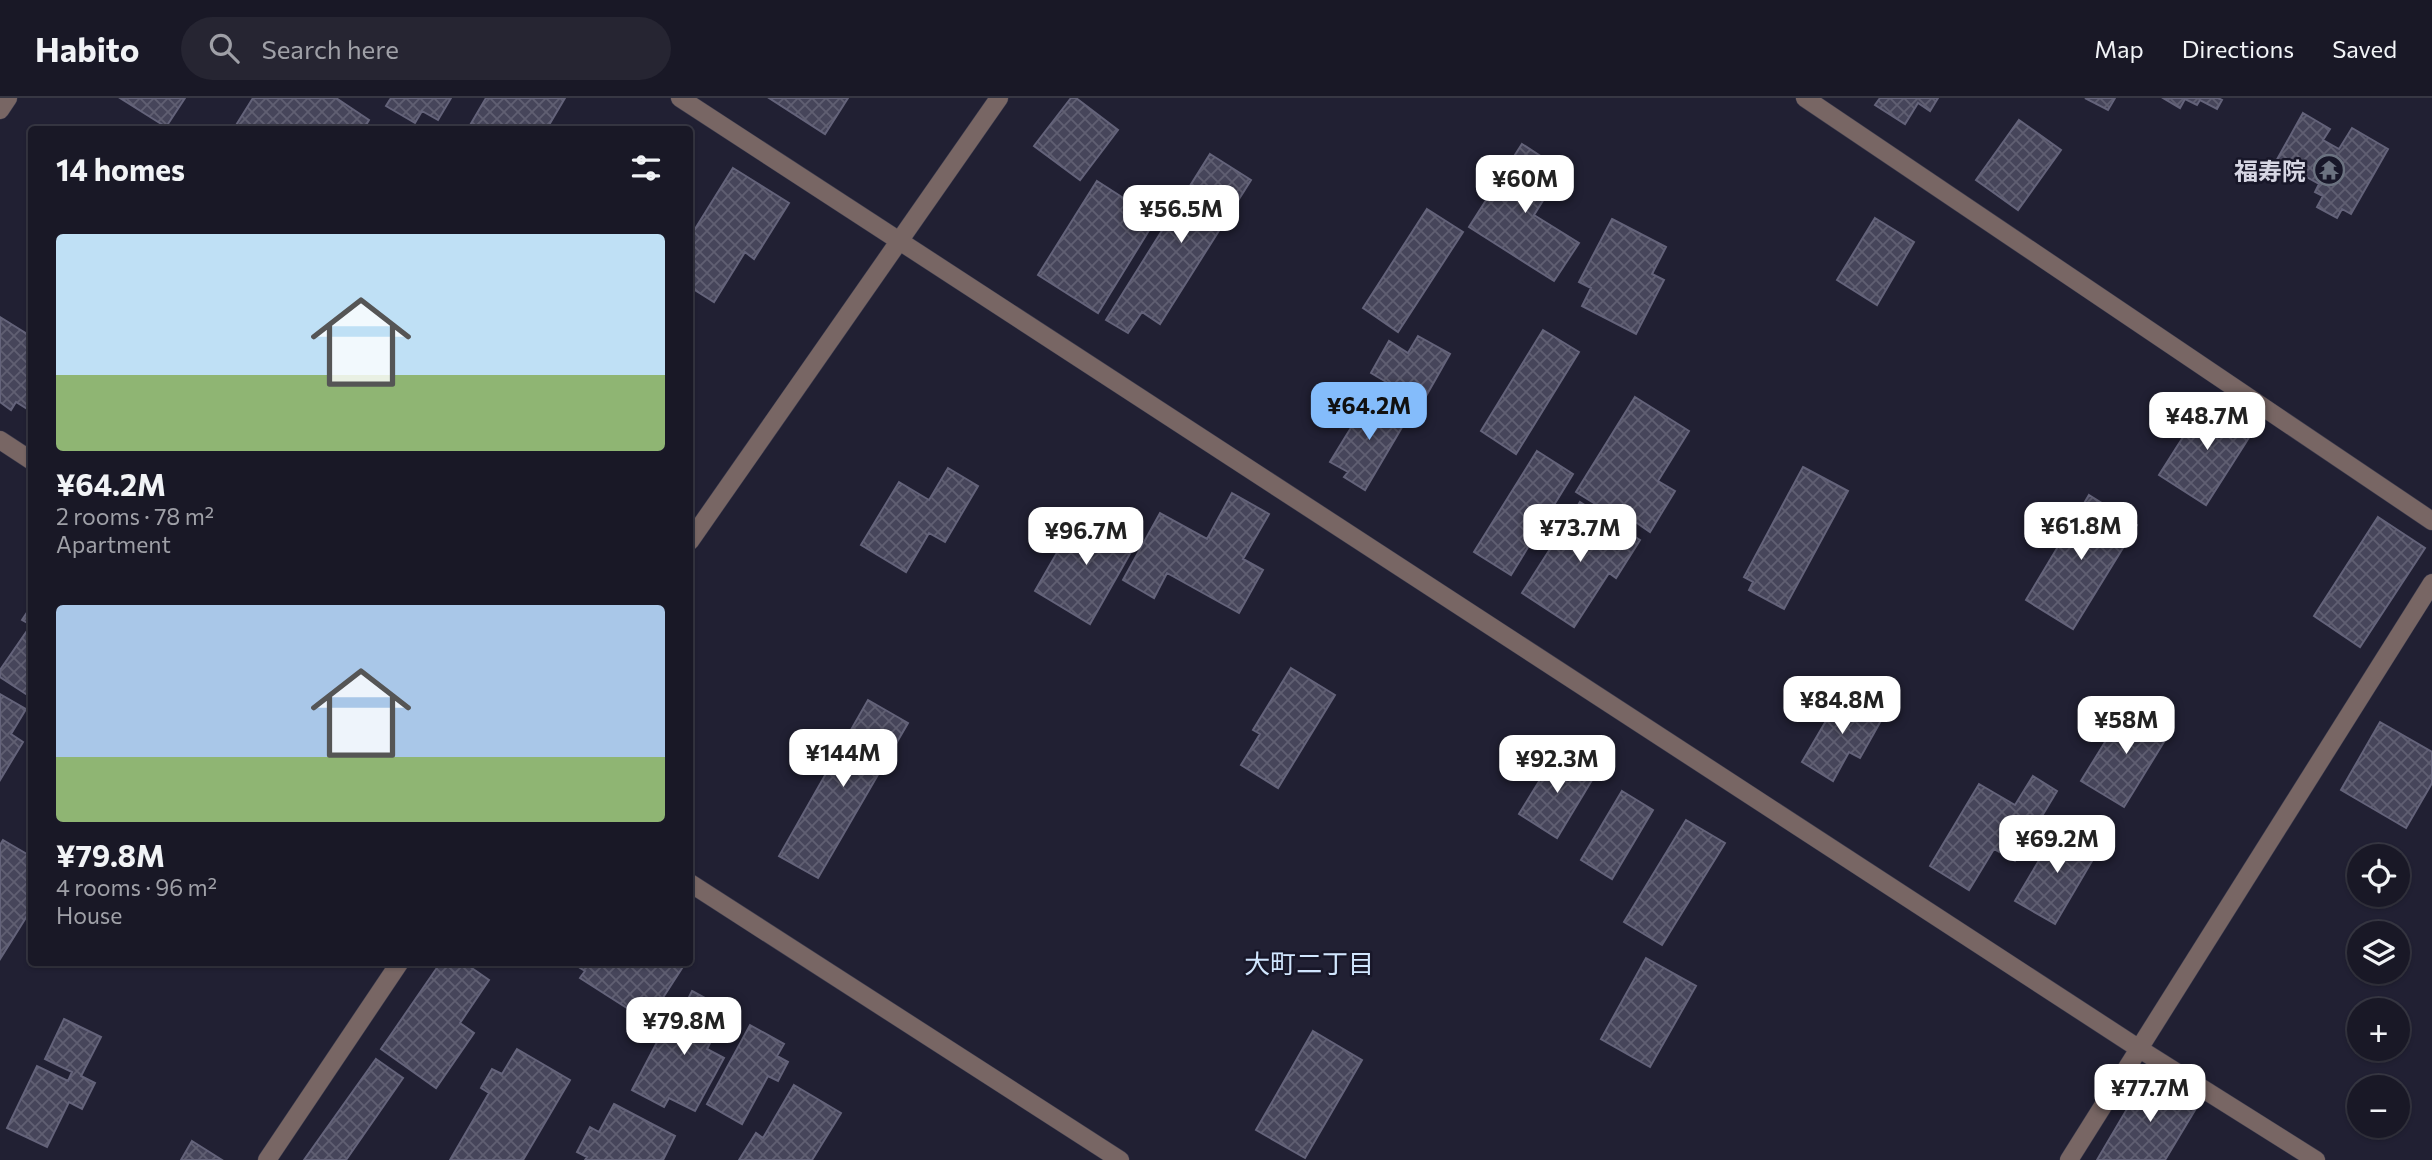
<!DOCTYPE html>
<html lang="en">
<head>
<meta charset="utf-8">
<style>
  body { margin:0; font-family:Commissioner,"Noto Sans JP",sans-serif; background:#262532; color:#f1f3f6; height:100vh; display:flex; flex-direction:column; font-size:26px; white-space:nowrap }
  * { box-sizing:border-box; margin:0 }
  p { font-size:23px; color:#9fa0a7 }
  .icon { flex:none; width:38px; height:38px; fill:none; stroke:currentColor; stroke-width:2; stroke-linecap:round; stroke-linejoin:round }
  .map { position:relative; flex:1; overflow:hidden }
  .details { position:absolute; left:28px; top:28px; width:665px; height:840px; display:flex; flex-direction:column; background:#191826; border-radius:7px; box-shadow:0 2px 5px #0004,0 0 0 2px #373743 }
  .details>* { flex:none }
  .buttons { position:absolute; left:2347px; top:746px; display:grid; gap:14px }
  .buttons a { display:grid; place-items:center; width:63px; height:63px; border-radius:50%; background:#191826; box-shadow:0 2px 5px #0004,0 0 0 2px #373743; font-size:35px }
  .price { position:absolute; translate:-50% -60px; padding:0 16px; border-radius:14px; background:#fff; color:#222; font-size:23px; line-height:46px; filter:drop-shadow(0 2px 4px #0008) }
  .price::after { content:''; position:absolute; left:50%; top:42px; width:21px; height:16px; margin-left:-10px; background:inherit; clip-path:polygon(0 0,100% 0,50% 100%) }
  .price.on { background:#84bcfb; color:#111 }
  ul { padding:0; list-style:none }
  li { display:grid; align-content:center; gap:14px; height:371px; padding:0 28px }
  li span { display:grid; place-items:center; height:217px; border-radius:7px; color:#555 }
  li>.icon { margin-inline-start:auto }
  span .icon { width:126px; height:126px; fill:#fffc; stroke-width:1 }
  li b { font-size:30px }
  h2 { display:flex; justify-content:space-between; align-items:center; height:84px; padding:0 28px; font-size:30px }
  header { display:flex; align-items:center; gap:42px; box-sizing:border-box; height:98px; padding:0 35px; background:#191826; border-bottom:2px solid #373743 }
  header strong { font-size:33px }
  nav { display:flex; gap:38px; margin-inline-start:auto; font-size:24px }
  .search { width:490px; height:63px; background:#262532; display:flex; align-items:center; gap:18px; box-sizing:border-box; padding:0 24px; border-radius:38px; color:#9fa0a7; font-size:26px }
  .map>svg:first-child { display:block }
</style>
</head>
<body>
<header>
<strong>Habito</strong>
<div class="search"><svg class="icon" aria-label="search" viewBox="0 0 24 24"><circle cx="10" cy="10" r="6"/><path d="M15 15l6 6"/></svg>Search here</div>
<nav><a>Map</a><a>Directions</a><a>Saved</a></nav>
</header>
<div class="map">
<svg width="2432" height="1062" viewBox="0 0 2432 1062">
  <defs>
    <pattern id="building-cross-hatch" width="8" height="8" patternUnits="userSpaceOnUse" patternTransform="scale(1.75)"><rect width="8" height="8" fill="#46455a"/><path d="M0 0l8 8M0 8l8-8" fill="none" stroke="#605f72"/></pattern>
  </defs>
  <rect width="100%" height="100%" fill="#212033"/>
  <!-- building -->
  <path fill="url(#building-cross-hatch)" stroke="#64637a" stroke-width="2" d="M120,0h65l-19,29z
    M253,0h83l33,22 -6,10h-130z
    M391,0h60l-13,22 -16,-9 -7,12 -29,-17z
    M486,0h79l-19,32h-72l-5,-3z
    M769,0h79l-23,36z
    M1071,0h5l42,32 -38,50 -46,-34z
    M1880,0h58l-8,13 -12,-8 -13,21 -30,-19z
    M2085,0h30l-7,12z
    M2163,0h55l4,2 -5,9 -17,-9 -3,5 -12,-6 -5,9z
    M2303,15l27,16 -7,11 16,9 13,-21 36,21 -37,65 -9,-5 -5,9 -20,-11 6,-11 -8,-4 4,-8 -18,-10 -3,5 -24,-14z
    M2019,22l42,30 -43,60 -42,-30z
    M1522,46l40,26 -28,45 45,28 -25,38 -85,-54z
    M1210,56l41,26 -91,144 -18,-12 -14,21 -22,-13z
    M733,70l56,35 -35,56 -9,-7 -31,50 -24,-15v-50z
    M1097,83l59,38 -58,94 -60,-38z
    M1427,111l36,23 -65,100 -35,-24z
    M1875,120l39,24 -37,63 -40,-25z
    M1612,121l54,28 -14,27 12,6 -28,54 -54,-28 9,-18 -12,-6z
    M0,219l32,20v75l-16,-10 -5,8 -11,-8z
    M1543,232l36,22 -63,102 -35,-23z
    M1418,238l32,18 -28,49 -51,-30 18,-32 19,12z
    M1376,299l32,20 -43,73 -21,-13 4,-5 -18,-10 35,-57 4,3z
    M1635,299l54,34 -31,50 17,10 -25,41 -16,-11 -3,5 -55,-34z
    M2208,300l47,30 -49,77 -47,-30z
    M1537,353l36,23 -62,101 -37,-23z
    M1803,369l45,24 -64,118 -35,-19 4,-8 -9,-5z
    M948,370l30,18 -33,56 -16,-9 -23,39 -45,-27 38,-63 30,18z
    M1232,395l37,21 -26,45 20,11 -24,43 -72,-40 -13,25 -31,-18 37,-67 47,26z
    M2089,397l48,30 -64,104 -47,-29z
    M1580,404l60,38 -24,38 -7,-5 -35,54 -52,-34z
    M1081,413l55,32 -46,81 -55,-33z
    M2378,419l47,31 -65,99 -46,-31z
    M32,507v93l-32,-21v-7l31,-45 -9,-5z
    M1291,570l44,27 -57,93 -37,-23 19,-31 -7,-4z
    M1843,594l40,25 -23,41 -11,-6 -16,29 -31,-19z
    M0,596l26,15 -15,25 12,8 -23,38z
    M868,602l40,23 -90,155 -39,-22z
    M2128,607l42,27 -46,75 -43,-26z
    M2380,624l52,30v31l-26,45 -65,-38z
    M1557,654l38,23 -38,63 -38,-24z
    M2033,678l24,15 -42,70 -21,-12 -25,41 -39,-24 49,-82 36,21z
    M1622,693l31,19 -41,69 -31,-19z
    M1686,722l39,23 -63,102 -38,-23z
    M2060,727l39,24 -44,75 -40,-23z
    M3,742l29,17v51l-32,51v-114z
    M1646,860l50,28 -46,81 -49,-28z
    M441,864h22l26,18 -29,43 14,10 -38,55 -55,-39z
    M686,864l-33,51 -10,-7 -5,9 -58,-37 5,-7 -13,-8z
    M692,893l35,19 -20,39 17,9 -29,53 -26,-13 -5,9 -32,-17 33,-63 7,4z
    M64,921l37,18 -20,39 14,7 -13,26 -13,-7 -22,45 -40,-19 30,-62 31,15 4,-9 -27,-13z
    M750,927l34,19 -7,12 11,6 -10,19 -10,-5 -26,48 -35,-20z
    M1313,933l49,29 -57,98 -49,-28z
    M517,951l53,31 -47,80h-73l39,-67 -8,-5 11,-19 10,5z
    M376,961l27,19 -57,82h-42z
    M2147,977l51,30 -33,55h-68z
    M794,987l47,28 -29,47h-73l17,-27 7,5z
    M614,1006l61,32 -12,24h-78l2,-3 -10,-5 13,-25 9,5z
    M192,1043l30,19h-41z"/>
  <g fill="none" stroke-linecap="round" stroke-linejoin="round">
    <!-- minor casing -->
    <g stroke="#3e3d4f" stroke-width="19">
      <path id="minor" d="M680,0l1458,950 178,112
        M1805,0l627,423
        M0,12l8,-12
        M0,342l32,21
        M690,443l309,-443
        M690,785l430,277
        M267,1062l133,-198
        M2069,1062l363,-577"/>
    </g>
    <!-- minor -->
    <use href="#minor" stroke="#786664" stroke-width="18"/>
  </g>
  <!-- icons -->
  <defs>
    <g id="temple-ring" transform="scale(1.575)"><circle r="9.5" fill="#181729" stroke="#6b7280" stroke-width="1.5"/><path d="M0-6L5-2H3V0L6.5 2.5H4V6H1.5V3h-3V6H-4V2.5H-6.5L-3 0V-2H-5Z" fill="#6b7280"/></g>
  </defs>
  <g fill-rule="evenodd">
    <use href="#temple-ring" x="2329" y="72"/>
  </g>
  <g text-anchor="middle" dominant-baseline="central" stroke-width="5" stroke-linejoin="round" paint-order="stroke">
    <!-- poi labels -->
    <g font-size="24" font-weight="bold" fill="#d6d6e3" stroke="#181729" text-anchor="end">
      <text x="2306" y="72">福寿院</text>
    </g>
    <!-- neighbourhood labels -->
    <g font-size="26" fill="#d1e6fe" stroke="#181729">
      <text x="1309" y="864">大町二丁目</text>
    </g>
  </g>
</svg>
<div class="buttons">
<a><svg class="icon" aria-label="locate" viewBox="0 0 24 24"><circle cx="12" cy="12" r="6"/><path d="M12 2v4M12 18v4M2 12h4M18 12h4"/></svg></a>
<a><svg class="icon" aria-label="layers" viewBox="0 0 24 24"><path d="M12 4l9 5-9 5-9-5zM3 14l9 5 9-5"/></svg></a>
<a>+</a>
<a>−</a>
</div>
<b class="price" style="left:1525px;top:117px">¥60M</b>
<b class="price" style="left:1181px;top:147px">¥56.5M</b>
<b class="price on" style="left:1369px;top:344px">¥64.2M</b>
<b class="price" style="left:2207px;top:354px">¥48.7M</b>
<b class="price" style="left:2081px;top:464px">¥61.8M</b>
<b class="price" style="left:1580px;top:466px">¥73.7M</b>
<b class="price" style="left:1086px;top:469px">¥96.7M</b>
<b class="price" style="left:1842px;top:638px">¥84.8M</b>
<b class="price" style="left:2126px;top:658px">¥58M</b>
<b class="price" style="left:843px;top:691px">¥144M</b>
<b class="price" style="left:1557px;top:697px">¥92.3M</b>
<b class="price" style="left:2057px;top:777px">¥69.2M</b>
<b class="price" style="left:684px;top:959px">¥79.8M</b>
<b class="price" style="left:2150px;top:1026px">¥77.7M</b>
<section class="details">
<h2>14 homes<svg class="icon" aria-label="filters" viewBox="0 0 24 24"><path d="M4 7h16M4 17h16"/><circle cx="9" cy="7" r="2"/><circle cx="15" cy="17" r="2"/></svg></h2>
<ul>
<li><span style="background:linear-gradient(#bfe0f5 65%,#8fb573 0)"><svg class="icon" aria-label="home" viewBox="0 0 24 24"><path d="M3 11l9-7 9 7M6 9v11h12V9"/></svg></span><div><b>¥64.2M</b><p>2 rooms · 78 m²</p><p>Apartment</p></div></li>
<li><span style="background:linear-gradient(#a9c7e8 70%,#8fb573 0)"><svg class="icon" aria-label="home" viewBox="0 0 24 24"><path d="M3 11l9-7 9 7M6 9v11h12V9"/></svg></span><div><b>¥79.8M</b><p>4 rooms · 96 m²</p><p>House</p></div></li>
</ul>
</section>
</div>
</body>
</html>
